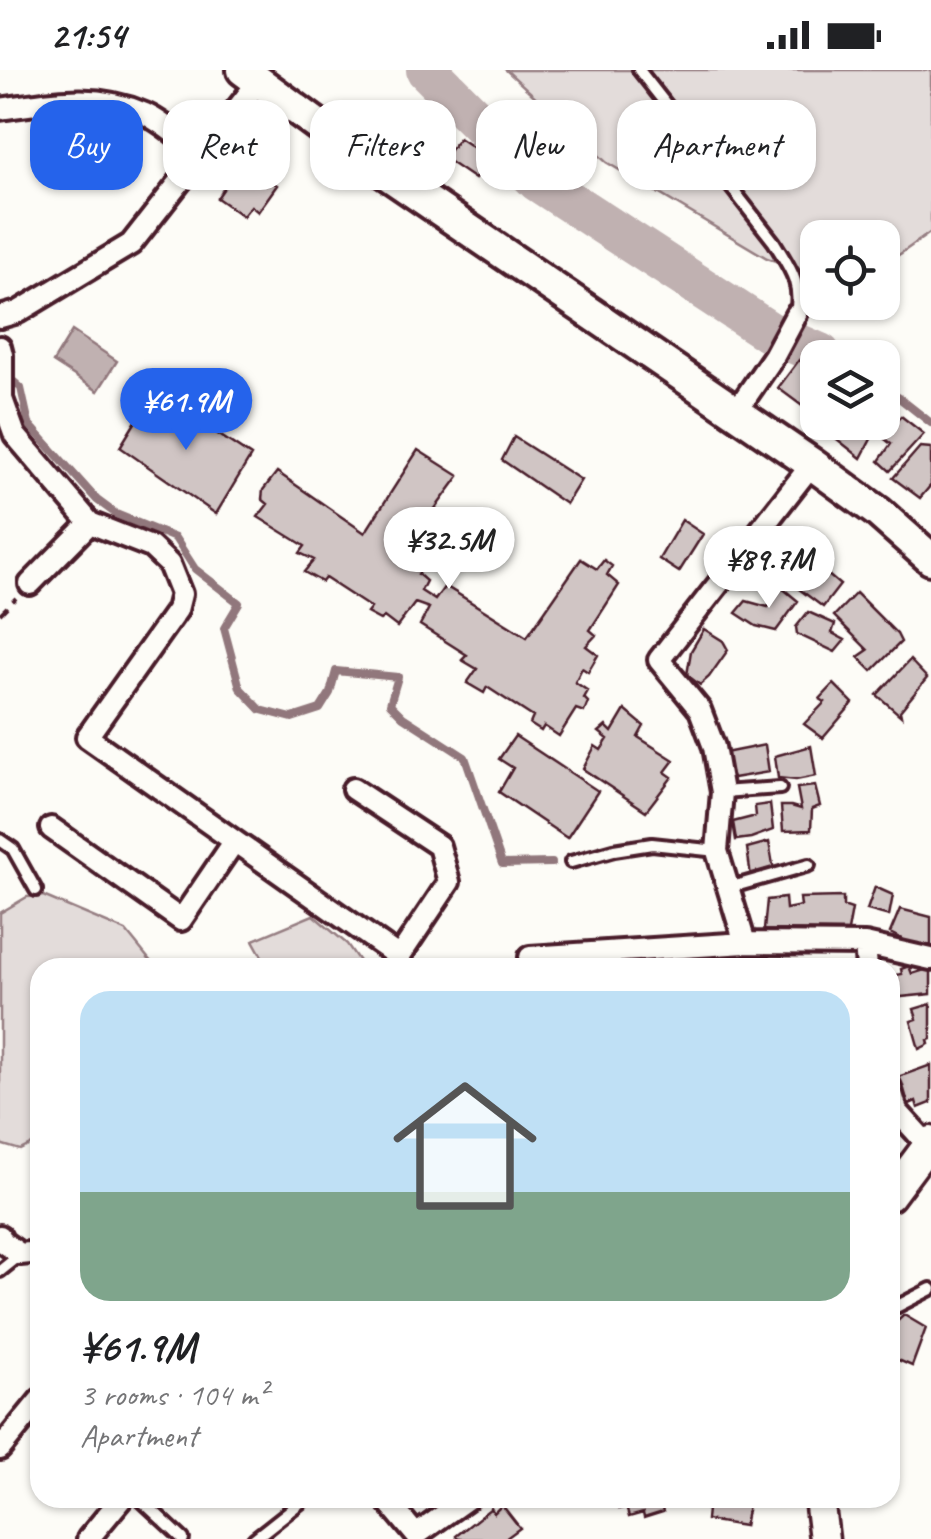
<!DOCTYPE html>
<html lang="en">
<head>
<meta charset="utf-8">
<style>
  body { margin:0; font-family:Caveat,sans-serif; background:#f2f2f2; color:#202124; height:100vh; display:flex; flex-direction:column; font-size:38px; white-space:nowrap }
  * { box-sizing:border-box; margin:0 }
  p { font-size:32px; color:#757577 }
  .icon { flex:none; width:55px; height:55px; fill:none; stroke:currentColor; stroke-width:2; stroke-linecap:round; stroke-linejoin:round }
  .map { position:relative; flex:1; overflow:hidden }
  .sheet { position:absolute; left:30px; top:888px; width:870px; height:550px; display:flex; flex-direction:column; background:#fff; border-radius:30px; box-shadow:0 2px 8px #0004 }
  .sheet>* { flex:none }
  .top-card { position:absolute; left:30px; top:30px; width:872px; height:90px; display:flex; gap:20px }
  .controls { position:absolute; left:800px; top:150px; display:grid; gap:20px }
  .controls a { display:grid; place-items:center; width:100px; height:100px; border-radius:20px; background:#fff; box-shadow:0 2px 8px #0004; font-size:50px }
  .price { position:absolute; translate:-50% -85px; padding:0 22px; border-radius:35px; background:#fff; color:#222; font-size:32px; line-height:65px; filter:drop-shadow(0 2px 5px #0008) }
  .price::after { content:''; position:absolute; left:50%; top:60px; width:30px; height:22px; margin-left:-15px; background:inherit; clip-path:polygon(0 0,100% 0,50% 100%) }
  .price.on { background:#2563eb; color:#fff }
  ul { padding:0; list-style:none }
  li { display:grid; align-content:center; gap:20px; height:530px; padding:0 50px }
  li+li { border-top:2px solid #e0e0e0 }
  li span { display:grid; place-items:center; height:310px; border-radius:30px; color:#555 }
  li>.icon { margin-inline-start:auto }
  span .icon { width:180px; height:180px; fill:#fffc; stroke-width:1 }
  li b { font-size:42px }
  .chip { padding:0 35px; border-radius:30px; background:#fff; box-shadow:0 2px 8px #0004; font-size:35px; line-height:90px }
  .chip.on { background:#2563eb; color:#fff }
  .status { display:flex; justify-content:space-between; align-items:center; height:70px; padding:0 50px; background:#fff; direction:ltr }
  .status svg { height:28px; fill:currentColor }
  .map>svg:first-child { display:block }
</style>
</head>
<body>
<div class="status"><b>21:54</b><svg viewBox="0 0 49 12"><path d="M0 12V9h3v3zM5 12V6h3v6zM10 12V3h3v9zM15 12V0h3v12zM26 1h20v11H26zM47 4h2v5h-2z"/></svg></div>
<div class="map">
<svg width="931" height="1469" viewBox="0 0 931 1469">
  <rect width="100%" height="100%" fill="#fdfcf7"/>
  <filter id="ink" filterUnits="userSpaceOnUse"><feTurbulence type="fractalNoise" baseFrequency=".01" numOctaves="2"/><feDisplacementMap in="SourceGraphic" scale="20" xChannelSelector="R" yChannelSelector="G"/><feConvolveMatrix kernelMatrix="1 2 1 2 8 2 1 2 1" color-interpolation-filters="sRGB"/></filter>
  <g filter="url(#ink)">
    <!-- green -->
    <path fill="#e3dcda" stroke="#967e82" stroke-width="2.5" d="M506,0h425v162l-48,34 -1,-28h-64l-1,37 -50,-17 -161,-96z
      M43,826l83,35 26,32 27,4 -139,1v172l-20,10 -20,-6v-231l27,-16z
      M313,845l34,29 16,23h-95l-15,-27z"/>
    <!-- water -->
    <path fill="#c0b1b1" stroke="#91777b" stroke-width="2.5" d="M72,261l45,30 -19,30 -45,-29z"/>
    <g fill="none" stroke-linecap="round" stroke-linejoin="round">
      <!-- stream -->
      <path stroke="#91777b" stroke-width="8" d="M820,284l7,4
        M4,303l17,15 8,36 68,76 19,14 59,24 20,31 44,34 -15,25 16,60 21,22 31,8 28,-9 10,-16 6,-22 62,6 -8,27 13,13 62,40 37,107 50,-1
        M882,319l16,8 33,26"/>
      <!-- river -->
      <path stroke="#c0b1b1" stroke-width="42" d="M427,0l111,111 231,151 51,22"/>
    </g>
    <!-- building -->
    <path fill="#d0c5c4" stroke="#4a1f2b" stroke-width="2.5" d="M459,68l30,20 -14,21 -31,-21z
      M242,92l35,23 -19,27 -7,-6 -8,10 -26,-18z
      M799,290l19,13v17l-13,18 -27,-20z
      M154,322l97,64 -35,58 -96,-67z
      M901,346l23,18 -34,37 -11,-10 12,-17 -10,-8z
      M835,352h45l-19,36 -33,-26z
      M514,367l67,43 -15,24 -64,-44z
      M920,377l11,1v37l-11,13 -27,-20z
      M418,380l41,26 -33,45 8,5 -13,13 17,8 -20,27 8,7 -5,10 14,9 10,-14 82,51 54,-78 16,10 7,-9 8,6 -5,9 12,10 -29,45 6,5 -10,11 12,9 -10,17 -6,-4 -7,14 13,9 -4,7 4,4 -4,10 -8,-3 -17,27 -15,-10 -3,5 -11,-7 3,-7 -46,-30 -3,6 -17,-10 10,-14 -15,-9 5,-5 -47,-30 9,-17 -14,-5 -18,24 -13,-10 -4,3 -13,-7 4,-5 -46,-30 -3,4 -18,-10 10,-12 -14,-7 5,-7 -47,-29 10,-13 -6,-5 1,-9 14,-18 88,61z
      M682,450l21,14 -24,38 -20,-13z
      M813,492l27,23 -17,22 -28,-21z
      M781,517l17,14 -22,30 -20,-5 -20,-13 10,-12 22,6z
      M856,523l41,41 4,8 -29,29 -14,-14 10,-7 -34,-34z
      M808,542l27,12 -3,9 13,7 -10,12 -38,-18 -1,-7z
      M704,559l19,12 5,9 -19,27 -9,8 -13,-10 4,-24z
      M910,590l17,18 -27,33 1,5 -24,-21z
      M834,614l19,19 -30,35 -19,-14 21,-22 -5,-3z
      M625,640l19,16 -6,11 36,23 -9,12 7,5 -26,34 -63,-42 12,-23 6,4 7,-11 -9,-7 7,-6 6,6z
      M515,666l83,55 -31,47 -68,-46 14,-24 -14,-9z
      M765,675l4,27 -36,6 -8,-25z
      M811,676l5,30 -20,4 -18,-2 -3,-22z
      M815,716l5,20 -8,3 -1,21 -28,1 -2,-25h10l10,3 -4,-21z
      M770,734l3,26 -22,8 -15,2 -3,-18 23,-6 -1,-10z
      M769,772l5,29 -23,6 -4,-29z
      M875,817l18,8 -4,21 -22,-6z
      M843,827v9l9,3 -4,22 -84,-1 3,-30 18,-2 1,11 15,-3 -1,-8z
      M900,839l31,8v28l-13,2 -28,-14z
      M909,896l3,8 19,-6v26l-41,4v-22l12,-2 -1,-5z
      M931,934v35l-3,1 1,4 -10,5 -8,-28 6,-2 -3,-10z
      M931,995v38l-13,5 -2,-7 -13,6 -8,-29z
      M904,1245l22,13 -14,38 -14,-6 -8,-8v-24z
      M615,1428h46h-2l4,14 -19,6 -1,-5 -14,4 -3,-10 -7,2z
      M708,1428h30l11,2 -5,26 -38,-6z
      M502,1435l18,23 -15,11h-47l-2,-3 35,-28 3,5z"/>
    <g fill="none" stroke-linecap="round" stroke-linejoin="round">
      <!-- lane casing -->
      <g stroke="#4a1f2b" stroke-width="18">
        <path id="lane" d="M639,0l135,172c16,27 28,40 22,72
          M722,722l58,-4
          M0,770l13,9 23,41
          M571,792l43,-12 38,-6 65,7
          M728,818l81,-23
          M0,1201l20,-16
          M890,1240l41,-21
          M139,1428l44,41
          M254,1469l52,-41"/>
      </g>
      <!-- street casing -->
      <g stroke="#4a1f2b" stroke-width="28">
        <path id="street" d="M0,39c52,-7 94,-17 145,5 20,9 39,28 57,41
          M0,247l18,-5 113,-68 128,-163
          M0,277l2,8v44l13,36 75,88 61,24 18,17 12,30 -4,16 -90,127 312,220 50,-75 -10,-36 -86,-57
          M735,343l39,-57 22,-41
          M30,514l60,-61
          M51,758l130,92 53,-78
          M745,873l-28,-92 5,-59 -8,-45 -14,-37 -41,-50 153,-196
          M865,874l2,24
          M530,898v-11l215,-14 120,1 66,15
          M890,1017l7,24 30,33
          M0,1166l3,6 17,12 20,-2
          M0,1379l40,-49
          M385,1428l31,37 52,-37
          M88,1469l34,-41"/>
      </g>
      <!-- secondary casing -->
      <g stroke="#4a1f2b" stroke-width="35">
        <path id="secondary" d="M890,1126l41,-55
          M819,1428l5,41"/>
      </g>
      <!-- primary casing -->
      <g stroke="#4a1f2b" stroke-width="38">
        <path id="primary" d="M243,0l109,80 460,314 66,48 53,47"/>
      </g>
      <!-- path -->
      <path stroke="#4a1f2b" stroke-width="4" stroke-dasharray="10 8" stroke-linecap="butt" d="M0,544l16,-16"/>
      <!-- lane -->
      <use href="#lane" stroke="#fdfcf7" stroke-width="10"/>
      <!-- street -->
      <use href="#street" stroke="#fdfcf7" stroke-width="20"/>
      <!-- secondary -->
      <use href="#secondary" stroke="#fdfcf7" stroke-width="28"/>
      <!-- primary -->
      <use href="#primary" stroke="#fdfcf7" stroke-width="30"/>
    </g>
  </g>
</svg>
<div class="controls">
<a><svg class="icon" aria-label="locate" viewBox="0 0 24 24"><circle cx="12" cy="12" r="6"/><path d="M12 2v4M12 18v4M2 12h4M18 12h4"/></svg></a>
<a><svg class="icon" aria-label="layers" viewBox="0 0 24 24"><path d="M12 4l9 5-9 5-9-5zM3 14l9 5 9-5"/></svg></a>
</div>
<b class="price on" style="left:186px;top:383px">¥61.9M</b>
<b class="price" style="left:449px;top:522px">¥32.5M</b>
<b class="price" style="left:769px;top:541px">¥89.7M</b>
<div class="top-card">
<a class="chip on">Buy</a>
<a class="chip">Rent</a>
<a class="chip">Filters</a>
<a class="chip">New</a>
<a class="chip">Apartment</a>
</div>
<section class="sheet">
<ul>
<li><span style="background:linear-gradient(#bfe0f5 65%,#7fa58c 0)"><svg class="icon" aria-label="home" viewBox="0 0 24 24"><path d="M3 11l9-7 9 7M6 9v11h12V9"/></svg></span><div><b>¥61.9M</b><p>3 rooms · 104 m²</p><p>Apartment</p></div></li>
</ul>
</section>
</div>
</body>
</html>
